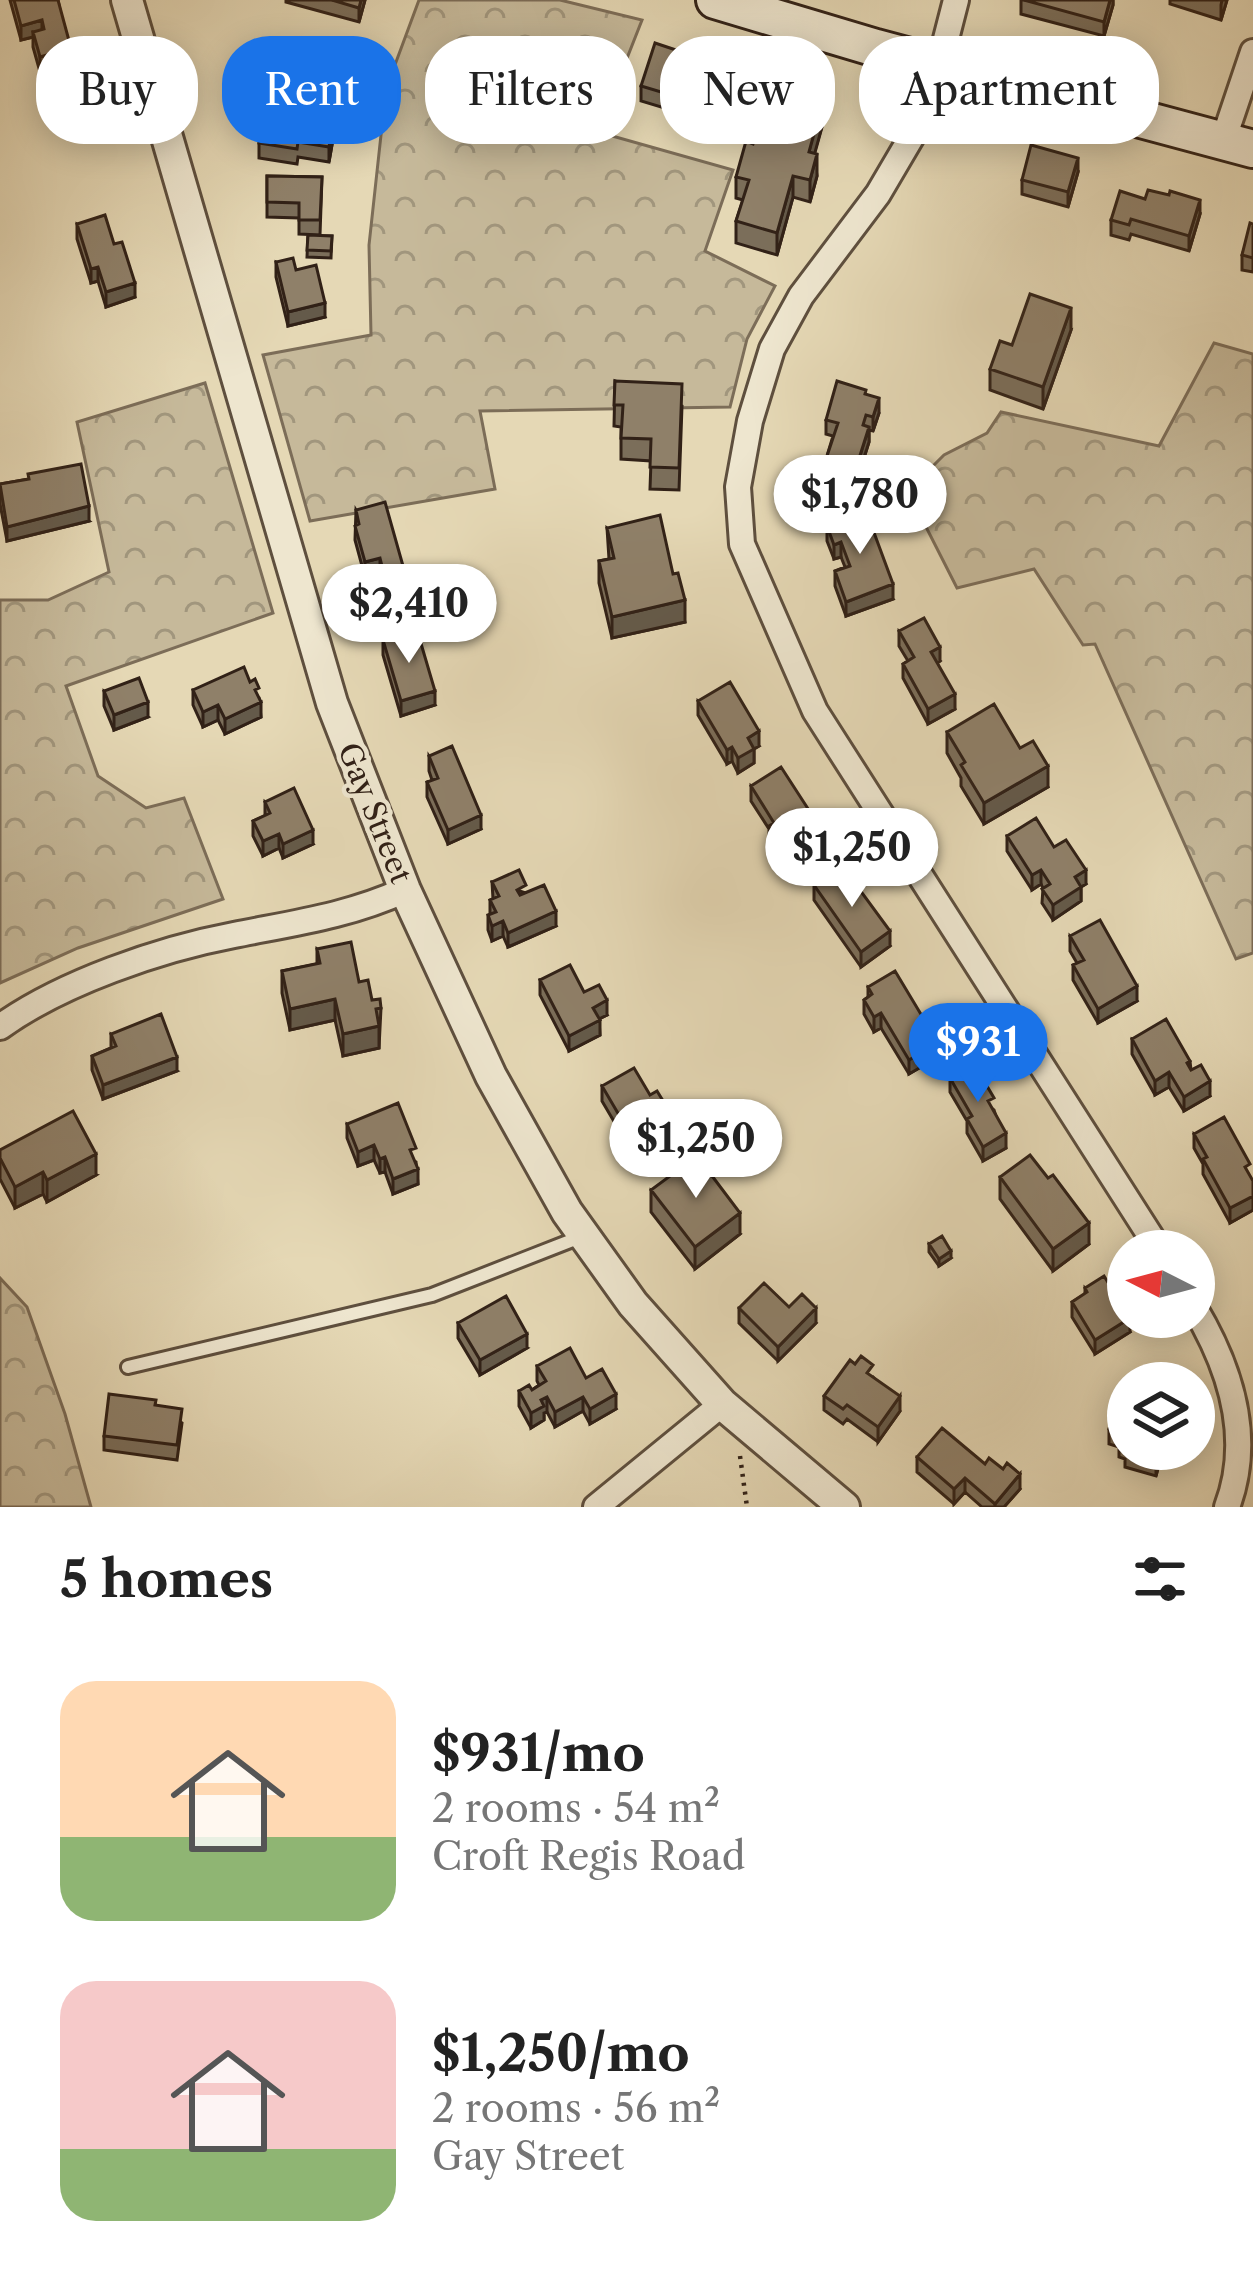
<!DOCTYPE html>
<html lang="en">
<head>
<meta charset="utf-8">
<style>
  body { margin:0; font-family:"Libre Caslon Text",serif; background:#f6f6f6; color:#222; height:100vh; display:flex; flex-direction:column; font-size:45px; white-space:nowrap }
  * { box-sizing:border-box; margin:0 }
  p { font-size:39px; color:#767676 }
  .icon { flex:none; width:66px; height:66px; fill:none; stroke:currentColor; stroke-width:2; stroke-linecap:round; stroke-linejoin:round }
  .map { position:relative; height:1507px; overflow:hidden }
  .details { display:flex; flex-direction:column; background:#fff; flex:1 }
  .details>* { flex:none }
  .guide { position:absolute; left:36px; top:36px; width:1182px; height:108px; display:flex; gap:24px }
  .needle { width:78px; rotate:276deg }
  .controls { position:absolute; left:1107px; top:1230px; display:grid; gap:24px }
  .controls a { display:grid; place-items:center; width:108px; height:108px; border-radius:50%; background:#fff; box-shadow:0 6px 30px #0003; font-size:60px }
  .price { position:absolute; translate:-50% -102px; padding:0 27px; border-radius:42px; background:#fff; color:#222; font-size:39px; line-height:78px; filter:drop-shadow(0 3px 6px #0008) }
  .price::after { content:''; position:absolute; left:50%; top:72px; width:36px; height:27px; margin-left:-18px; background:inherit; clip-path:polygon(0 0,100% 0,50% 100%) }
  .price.selected { background:#1a73e8; color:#fff }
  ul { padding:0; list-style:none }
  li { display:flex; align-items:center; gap:36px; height:300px; padding:0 60px }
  li span { display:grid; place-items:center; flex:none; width:336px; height:240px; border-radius:36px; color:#555 }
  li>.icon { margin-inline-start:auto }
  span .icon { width:144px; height:144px; fill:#fffc; stroke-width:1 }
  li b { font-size:51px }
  h2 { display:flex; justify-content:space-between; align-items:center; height:144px; padding:0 60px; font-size:51px }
  .pill { padding:0 42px; border-radius:48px; background:#fff; box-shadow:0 6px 30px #0003; font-size:42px; line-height:108px }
  .pill.selected { background:#1a73e8; color:#fff }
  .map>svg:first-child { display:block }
</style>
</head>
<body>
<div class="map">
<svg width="1253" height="1507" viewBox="0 0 1253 1507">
  <defs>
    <pattern id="forest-crowns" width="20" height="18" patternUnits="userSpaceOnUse" patternTransform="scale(3)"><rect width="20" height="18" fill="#c6b99a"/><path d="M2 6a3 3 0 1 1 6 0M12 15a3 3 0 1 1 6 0" fill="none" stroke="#a1967d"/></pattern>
  </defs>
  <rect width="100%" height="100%" fill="#e5d8b5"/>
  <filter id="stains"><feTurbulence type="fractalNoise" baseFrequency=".00167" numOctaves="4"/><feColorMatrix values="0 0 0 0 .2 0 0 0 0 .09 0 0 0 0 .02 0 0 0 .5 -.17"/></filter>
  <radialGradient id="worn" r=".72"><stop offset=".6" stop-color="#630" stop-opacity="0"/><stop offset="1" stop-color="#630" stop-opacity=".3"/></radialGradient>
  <!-- forest -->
  <path fill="url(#forest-crowns)" stroke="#7c6d58" stroke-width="3" d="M419,0h141l82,20 -44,112 135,38 -28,81 70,35 -28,53 -17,68 -250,4 15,78 -185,32 -47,-166 108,-20 -2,-90 17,-156z
    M1214,343l39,11v599l-17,6 -141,-315 -12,1 -49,-76 -77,19 -34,-67 -5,-40 26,-26 43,-22 14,-21 158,34z
    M205,383l68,230 -207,73 32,90 48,32 38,-10 39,101 -145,49 -78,35v-383h48l61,-28 -32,-150z
    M0,1278l27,29 38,107 26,93h-91z"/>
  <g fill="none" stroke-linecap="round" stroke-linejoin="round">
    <!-- service casing -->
    <g stroke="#5e4f3e" stroke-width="18">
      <path id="service" d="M128,1367l304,-72 151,-59"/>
    </g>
    <!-- minor casing -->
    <g stroke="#5e4f3e" stroke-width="30">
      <path id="minor" d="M956,0l-28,109 -50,85 -77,102 -29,53 -22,72 -12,66 4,57 73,167 345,540
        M1223,141l30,-89
        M0,1027c61,-44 160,-78 234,-92 60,-12 114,-19 171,-45
        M1194,1307c36,60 59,131 33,200
        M596,1507l126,-103"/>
    </g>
    <!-- tertiary casing -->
    <g stroke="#5e4f3e" stroke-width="36">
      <path id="tertiary" d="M127,0l205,703 73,187 86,186 76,136 66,92 89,100 122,103"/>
    </g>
    <!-- secondary casing -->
    <g stroke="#312117" stroke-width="42">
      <path id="secondary" d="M715,0l161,48 377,101"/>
    </g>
    <!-- path -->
    <path stroke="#312117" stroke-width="4.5" stroke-dasharray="3 6" stroke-linecap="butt" d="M740,1456l7,51"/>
    <!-- service -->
    <use href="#service" stroke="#eee6cf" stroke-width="12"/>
    <!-- minor -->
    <use href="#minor" stroke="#eee6cf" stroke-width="24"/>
    <!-- tertiary -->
    <use href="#tertiary" stroke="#eee6cf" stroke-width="30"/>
    <!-- secondary -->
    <use href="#secondary" stroke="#eee6cf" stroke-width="36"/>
  </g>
  <!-- wall -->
  <path fill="#7b6e5a" stroke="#312117" stroke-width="3" d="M10,0h48l13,63 -31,9 -7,-25v-10l-12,3z
    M286,0h79l-6,22 -73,-20z
    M1021,0h92v5l-9,31 -83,-22z
    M1170,0h57l-6,20 -51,-16z
    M828,65l-1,44 -13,45 3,22 -7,26 -17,-5 -16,58 -41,-12v-22l7,-21 -7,-2v-21l17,-33 29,-71z
    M365,66l-3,35 -29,-2v-15z
    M697,72l22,22 -8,27 -17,-6 -11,7 -5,-10 -37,-11v-15z
    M336,122l-7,40 -31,-5 -1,7 -38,-6v-15l9,-16z
    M1078,172l-10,35 -46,-13v-14z
    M267,176l55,1 -2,58 -21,-1v-16l-32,-1z
    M1200,214l-11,37 -58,-17 -2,6 -18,-5v-15z
    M77,224l37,20 21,53 -29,10 -8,-26 -7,2 -14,-44z
    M1253,224v48l-11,-2v-15z
    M308,235l24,1 -1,22 -24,-1z
    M276,262l20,8 29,47 -37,9 -12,-49z
    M1071,330l-28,79 -53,-19v-21l22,-24z
    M615,381l67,25 -3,84 -29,-1 1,-28 -30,-2v-32l-7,-1z
    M866,395l13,18 -6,18 -4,-1v12l-12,38 -30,-9v-15l6,-20 -7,-2v-14z
    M28,479l61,42 -82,20 -7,-37v-20z
    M356,510l49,77 -20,6 -5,-20 -15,4 -10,-37z
    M827,526l66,73 -47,17 -11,-30v-15l10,-4 -4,-10 -7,2 -7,-18z
    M607,528l66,46 12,48 -73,16 -13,-55v-22l10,-2z
    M899,631l41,30 -3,2 18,46 -27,15 -25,-46v-14l5,-3 -9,-15z
    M383,640l52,65 -34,11 -18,-61z
    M193,690l66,8 2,19 -36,17 -7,-14 -15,7 -10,-22z
    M104,691l44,26 -34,13 -10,-24z
    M698,701l61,45 -5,3v14l-16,10 -6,-12 -5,3 -29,-49z
    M947,732l73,16 28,39 -64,37 -23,-38v-8l-14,-25z
    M429,756l52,73 -33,15 -21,-47v-15l5,-2 -3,-9z
    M751,786l74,64 -29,18 -8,-13 -7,5 -12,-19v-12l-18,-28z
    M265,802l48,42 -30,14 -4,-10 -16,8 -10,-20v-15l12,-5z
    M1007,836l47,11 32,37 -5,3v14l-28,19 -11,-17 1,-15 -2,-4 -9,6 -25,-39z
    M492,882l34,11 30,33 -48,21 -5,-11 -11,5 -4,-11v-15l2,-1v-14l3,-1z
    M814,885l76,61 -29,21 -47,-67z
    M1070,936l67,65 -39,22 -25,-43v-15l4,-2 -7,-12z
    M317,949l42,33 13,18 9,8 -2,40 -36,8 -8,-36 -45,10 -8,-37v-22l35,-7z
    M540,980l44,12 23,23 -8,4 1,16 -31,16 -29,-56z
    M868,987l54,29 9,3 24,28 -46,27 -28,-46 -7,4 -10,-18v-14l4,-3z
    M111,1034l66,37 -74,28 -11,-29v-14l19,-8z
    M1132,1039l58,22 1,9 19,26 -26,15 -15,-24 -14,8 -23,-41z
    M950,1078l44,32 12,38 -23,13 -16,-28v-12l-17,-29z
    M602,1086l63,33 -5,2v7l-31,19 -27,-46z
    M347,1124l69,38 2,22 -25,10 -8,-22 -5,1 -6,-13 -16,6 -11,-28z
    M1194,1134l59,47v29l-23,13 -27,-49v-10l-9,-16z
    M0,1150l96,25 -49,27 -4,-8 -28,14 -15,-29z
    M1000,1177l48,1 41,66 -36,27 -53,-72z
    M651,1190l89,44 -45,35 -44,-57z
    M929,1244l22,14 -12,8 -10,-14z
    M1085,1288l45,44 -35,22 -23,-37v-15l13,-8z
    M789,1307l27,16 -38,38 -39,-38v-15z
    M458,1323l69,25 -47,27 -22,-37z
    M537,1366l49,12 30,31 -26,15 -7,-13 -28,16 -8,-15 -3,1v7l-13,8 -12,-22v-15l13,-1 7,-5 -2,-4z
    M873,1377l27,34 -22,31 -31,-23 -4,5 -19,-14v-14z
    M1122,1382l6,67h35l-7,27 -31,-9v-8l-6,-2v-10l-10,-3v-15z
    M156,1405l26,18 -5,37 -73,-10v-14z
    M917,1457l68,7 35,25 -16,18h-22l-17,-15 -11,12 -37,-32z"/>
  <!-- shaded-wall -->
  <path fill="#645a4a" stroke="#312117" stroke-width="3" d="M361,0h4l-6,22v-14z
    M1110,0h3v5l-9,31v-14z
    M1222,0h5l-6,20v-15z
    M42,20v15l-9,-3v5l-12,3v-14z
    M71,48v15l-31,9v-15z
    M828,65l-1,44 -18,65v-22z
    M719,80v14l-8,27v-15z
    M694,101v14l-11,7v-15z
    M336,107v15l-7,40v-15z
    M817,154v22l-7,26v-22z
    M1078,158v14l-10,35v-15z
    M793,176v21l-16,58v-22z
    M1200,200v14l-11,37v-15z
    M98,267v14l-7,2v-14z
    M135,283v14l-29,10v-15z
    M325,303v14l-37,9v-14z
    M1071,308v22l-28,79v-22z
    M879,398v15l-6,18v-14z
    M869,427v15l-12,38v-15z
    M89,506v15l-82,20v-14z
    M841,542v15l-7,2v-14z
    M380,558v15l-15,4v-15z
    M405,573v14l-20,6v-15z
    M893,584v15l-47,17v-14z
    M685,600v22l-73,16v-21z
    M940,647v14l-9,5v-14z
    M435,691v14l-34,11v-15z
    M955,694v15l-27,15v-15z
    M148,702v15l-34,13v-15z
    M261,702v15l-36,17v-15z
    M218,705v15l-15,7v-15z
    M759,731v15l-5,3v14l-16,10v-15l10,-20z
    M732,747v14l-5,3v-14z
    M1048,766v21l-64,37v-21z
    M481,815v14l-33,15v-14z
    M313,830v14l-30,14v-14z
    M279,834v14l-16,8v-15z
    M825,835v15l-29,18v-15z
    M788,841v14l-7,5v-15z
    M1041,870v14l-9,6v-15z
    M1086,870v14l-5,3v14l-28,19v-15l22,-28z
    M556,911v15l-48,21v-14z
    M503,921v15l-11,5v-15z
    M890,931v15l-29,21v-15z
    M1137,986v15l-39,22v-14z
    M335,999v21l-45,10v-21z
    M607,1000v15l-14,7v-14z
    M881,1013v15l-7,4v-15z
    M600,1020v15l-31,16v-15z
    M379,1026v22l-36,8v-22z
    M955,1032v15l-46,27v-14z
    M177,1057v14l-74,28v-14z
    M1169,1072v15l-14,8v-14z
    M1210,1081v15l-26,15v-14z
    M665,1104v15l-5,2v7l-31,19v-15z
    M1006,1133v15l-23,13v-14z
    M374,1145v15l-16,6v-14z
    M96,1154v21l-49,27v-22z
    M385,1157v15l-5,1v-14z
    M418,1169v15l-25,10v-15z
    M43,1172v22l-28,14v-21z
    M1253,1196v14l-23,13v-15z
    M740,1213v21l-45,35v-22z
    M1089,1223v21l-36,27v-22z
    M951,1251v7l-12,8v-7z
    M816,1308v15l-38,38v-14z
    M1130,1318v14l-35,22v-14z
    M527,1334v14l-47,27v-15z
    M616,1394v15l-26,15v-15z
    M900,1396v15l-22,31v-15z
    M547,1397v15l-3,1v7l-13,8v-15l10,-13z
    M583,1397v14l-28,16v-15z
    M1159,1449h4l-7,27v-15z
    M1020,1474v15l-16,18h-9v-3z
    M965,1478v14l-11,12v-15z"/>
  <!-- building -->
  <path fill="#8f8069" stroke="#312117" stroke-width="3" d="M14,0h44l13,48 -31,9 -7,-25 11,-3 -2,-9 -21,6z
    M332,0h29l-2,8z
    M1024,0h86l-6,22z
    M655,43l42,14 -4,14 26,9 -8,26 -17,-5 -11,6 -5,-10 -37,-11z
    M335,50l30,2 -3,34 -29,-2z
    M788,53l40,12 -6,21 5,1 -18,65 8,2 -7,26 -17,-4 -16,57 -41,-12 13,-41 -13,-3 10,-36 7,3 21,-73 8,2z
    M272,101l64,6 -7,40 -31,-5 -1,7 -38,-6 3,-17 6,1z
    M1031,145l47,13 -10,34 -46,-12z
    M267,176l55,1 -2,43h-21v-17l-32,-1z
    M1148,190l21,5 1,-4 30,9 -11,36 -58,-17 -2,6 -18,-5 9,-29 25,8z
    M105,215l9,29 8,-2 13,41 -29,9 -8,-25 -7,2 -14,-45z
    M1250,223l3,1v34l-11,-3z
    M308,235l24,1 -1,15 -24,-1z
    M293,258l3,12 20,-5 9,38 -37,9 -12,-50z
    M1030,294l41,14 -28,79 -53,-18 10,-28 12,4z
    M615,381l67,3 -3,84 -29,-1 1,-28 -30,-1 2,-33h-9z
    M837,381l29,9 -1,4 14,4 -6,19 -7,-2 -3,10 6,2 -12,38 -30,-9 11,-33 -12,-3z
    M81,464l8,42 -82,21 -7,-43 29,-5 -1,-5z
    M385,502l20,71 -20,5 -5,-20 -15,4 -10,-36 4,-2 -3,-14z
    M866,511l27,73 -47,18 -11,-31 15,-5 -9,-24 -7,3 -7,-19z
    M660,515l13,59 5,-1 7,27 -73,17 -13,-56 15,-3 -7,-30z
    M924,618l16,29 -9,5 24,42 -27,15 -25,-45 11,-7 -15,-26z
    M417,630l18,61 -34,10 -18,-61z
    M244,667l6,15 5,-3 4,9 -4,2 6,12 -36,17 -7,-14 -15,7 -10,-22z
    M139,678l9,24 -34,13 -10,-24z
    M730,682l29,49 -11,7 6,11 -16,9 -6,-11 -5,3 -29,-49z
    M994,704l26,44 13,-7 15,25 -64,37 -23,-38 4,-3 -18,-30z
    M452,746l29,69 -33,15 -21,-48 11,-4 -9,-22z
    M781,767l44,68 -29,18 -8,-12 -7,4 -12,-19 5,-3 -23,-37z
    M294,788l19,42 -30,14 -4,-10 -16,7 -10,-20 17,-8 -5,-11z
    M1036,818l18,29 12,-7 20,30 -11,7 6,10 -28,18 -11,-16 8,-5 -9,-14 -9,5 -25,-39z
    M838,868l18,25 4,-3 30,41 -29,21 -47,-67z
    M519,870l7,15 -9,5 3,5 24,-10 12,26 -48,22 -5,-12 -11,5 -4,-11 8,-3 -6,-12 9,-4 -7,-14z
    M1100,920l37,66 -39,23 -25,-44 11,-5 -14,-24z
    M351,942l8,40 9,-2 4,20 8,-1 1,9 -5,1 3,17 -36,8 -8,-35 -45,10 -8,-38 38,-8 -3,-14z
    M570,965l14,27 15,-7 8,15 -14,8 7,12 -31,16 -29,-56z
    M895,971l27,45 5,-4 4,7 12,-7 12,20 -46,28 -28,-47 -7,4 -10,-17 8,-6 -4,-7z
    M161,1014l16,43 -74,28 -11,-29 24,-10 -5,-12z
    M1166,1019l24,42 -3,2 4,7 10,-5 9,16 -26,16 -15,-25 -14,9 -23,-42z
    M974,1064l20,34 -6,3 18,32 -23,14 -16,-28 5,-3 -22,-38z
    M634,1068l16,27 7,-4 8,13 -8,5 3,5 -31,18 -27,-46z
    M398,1103l18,45 -6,2 8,19 -25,10 -8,-22 -5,2 -6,-14 -16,7 -11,-28z
    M73,1111l23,43 -49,26 -4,-8 -28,15 -15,-29v-8z
    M1224,1117l26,47 -5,3 8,14v15l-23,12 -27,-49 4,-2 -13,-23z
    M1030,1155l18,23 5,-3 36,48 -36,26 -53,-72z
    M697,1156l43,57 -45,34 -44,-57z
    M942,1236l9,15 -12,8 -10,-15z
    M1104,1276l26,42 -35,22 -23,-38 15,-10 -2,-4z
    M764,1283l25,24 13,-13 14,14 -38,39 -39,-39z
    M506,1296l21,38 -47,26 -22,-37z
    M570,1348l16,30 16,-9 14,25 -26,15 -7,-12 -28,15 -8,-15 -6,3 3,6 -13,7 -12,-22 10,-6 3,5 14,-9 -9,-15z
    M861,1356l12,9 -6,8 33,23 -22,31 -31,-22 -4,4 -19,-13 26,-36 5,4z
    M1122,1382l6,1v66h31l-3,12 -31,-9 2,-7 -8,-2 3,-10 -13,-4z
    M109,1394l47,6 -1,5 27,4 -5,36 -73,-9z
    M942,1428l43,36 4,-6 14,11 4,-6 13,11 -25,30 -30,-26 -11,11 -37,-32z"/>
  <g text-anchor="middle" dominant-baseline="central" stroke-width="9" stroke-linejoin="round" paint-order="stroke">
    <!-- street labels -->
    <g font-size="30" fill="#312117" stroke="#eee6cf">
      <text transform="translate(375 813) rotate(68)">Gay Street</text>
    </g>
  </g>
  <rect width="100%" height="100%" filter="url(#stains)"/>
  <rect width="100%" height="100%" fill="url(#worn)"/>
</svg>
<div class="controls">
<a><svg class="needle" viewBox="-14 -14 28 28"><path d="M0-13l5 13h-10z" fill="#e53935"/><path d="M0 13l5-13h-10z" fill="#767676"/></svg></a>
<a><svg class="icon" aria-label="layers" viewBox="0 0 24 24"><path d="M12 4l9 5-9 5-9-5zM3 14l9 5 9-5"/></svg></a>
</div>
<b class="price" style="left:860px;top:557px">$1,780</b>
<b class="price" style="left:409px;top:666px">$2,410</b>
<b class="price" style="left:852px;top:910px">$1,250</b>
<b class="price selected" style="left:978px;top:1105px">$931</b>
<b class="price" style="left:696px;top:1201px">$1,250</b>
<div class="guide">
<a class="pill">Buy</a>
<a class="pill selected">Rent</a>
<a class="pill">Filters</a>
<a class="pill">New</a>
<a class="pill">Apartment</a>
</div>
</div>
<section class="details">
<h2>5 homes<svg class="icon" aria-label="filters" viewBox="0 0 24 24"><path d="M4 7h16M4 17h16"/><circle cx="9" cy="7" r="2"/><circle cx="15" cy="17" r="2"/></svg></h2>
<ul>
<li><span style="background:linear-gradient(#ffd9b3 65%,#8fb573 0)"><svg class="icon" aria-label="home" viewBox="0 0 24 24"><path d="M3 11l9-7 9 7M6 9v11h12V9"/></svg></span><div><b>$931/mo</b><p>2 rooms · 54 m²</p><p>Croft Regis Road</p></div></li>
<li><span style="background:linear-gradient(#f6c9c9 70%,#8fb573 0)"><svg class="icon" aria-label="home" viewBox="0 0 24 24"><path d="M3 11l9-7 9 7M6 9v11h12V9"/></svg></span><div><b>$1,250/mo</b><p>2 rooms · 56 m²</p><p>Gay Street</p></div></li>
</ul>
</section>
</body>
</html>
